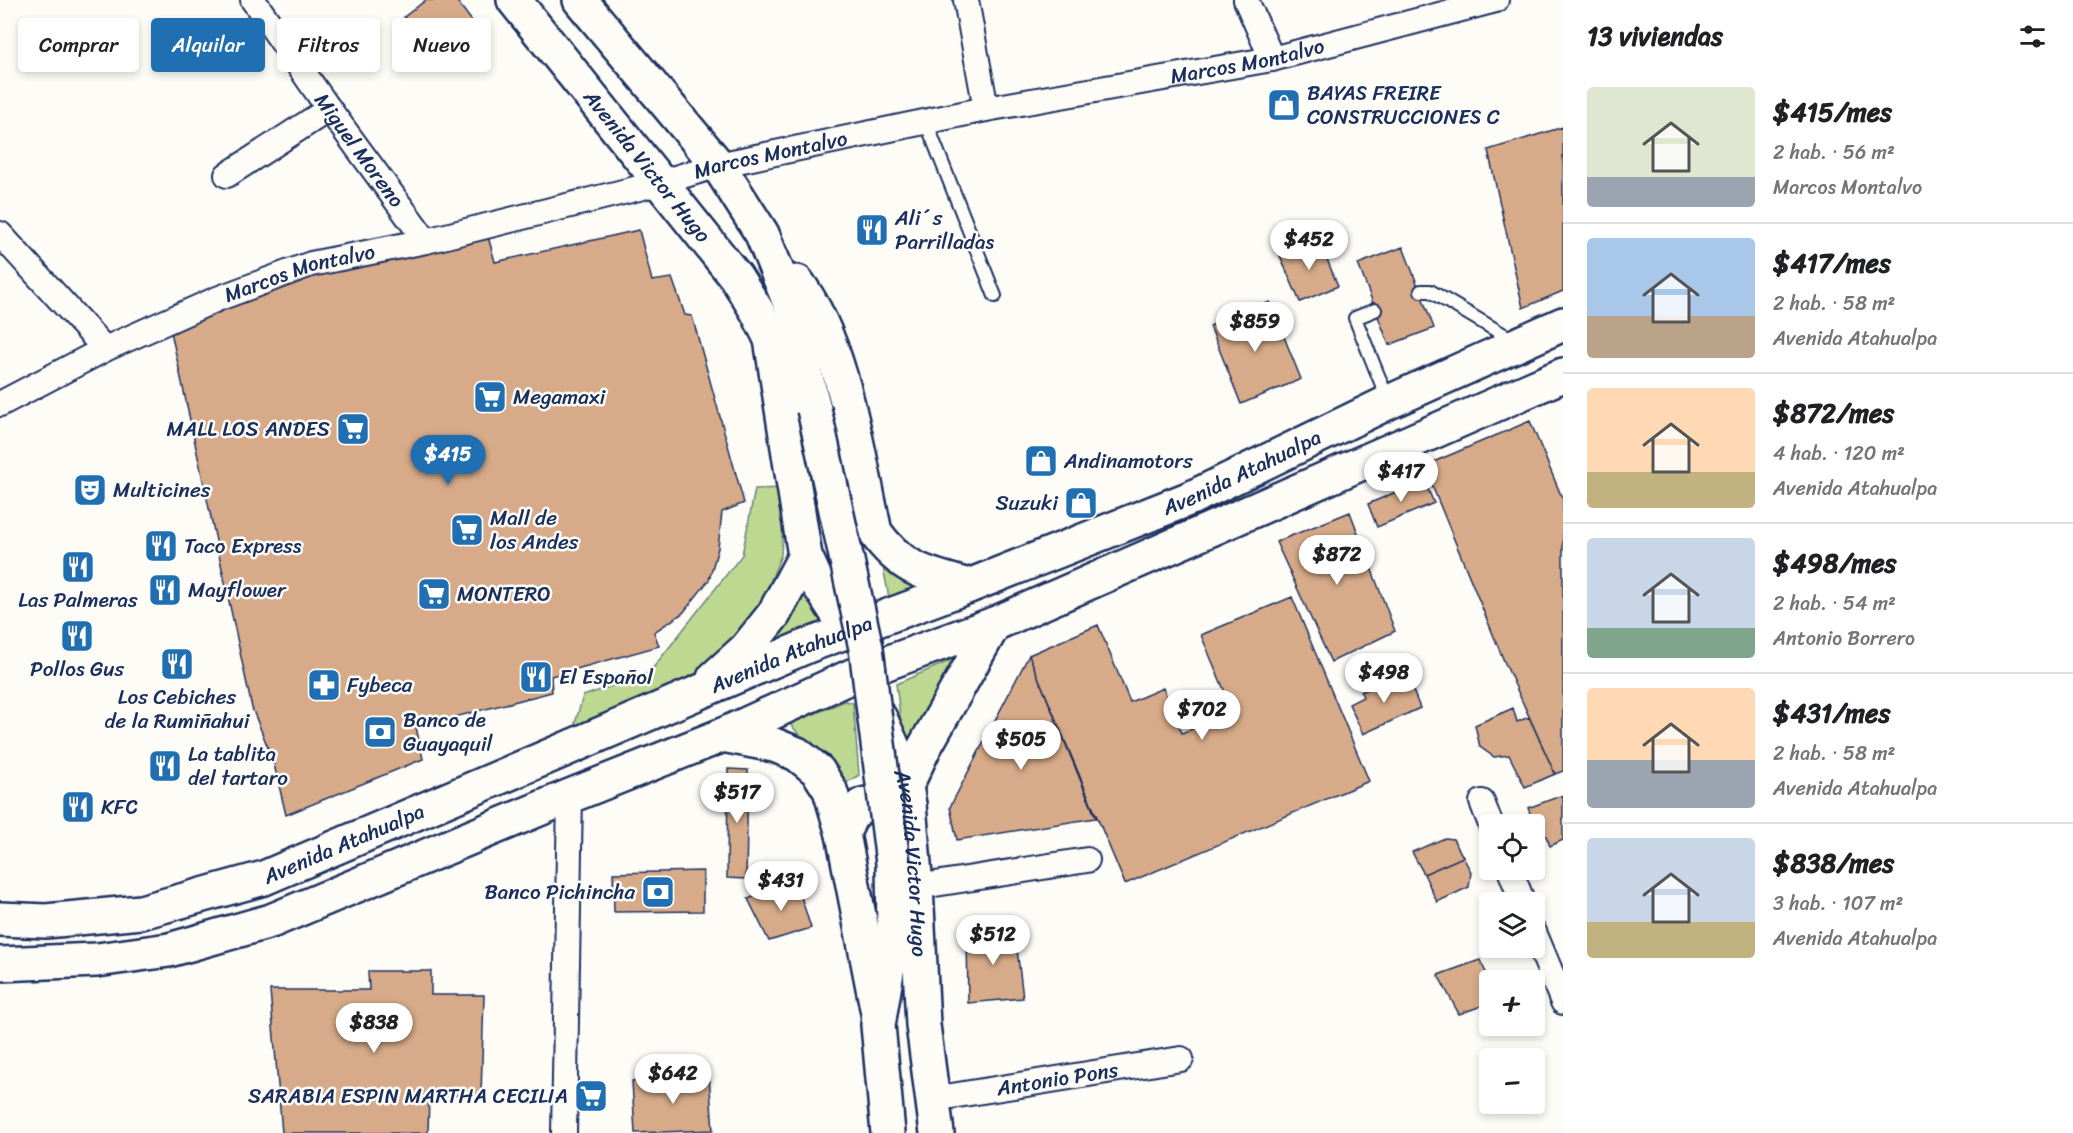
<!DOCTYPE html>
<html lang="es">
<head>
<meta charset="utf-8">
<style>
  body { margin:0; font-family:Sriracha,sans-serif; background:#f6f6f6; color:#202124; height:100vh; display:flex; flex-direction:column; font-size:22px; white-space:nowrap }
  * { box-sizing:border-box; margin:0 }
  p { font-size:20px; color:#757577 }
  .icon { flex:none; width:33px; height:33px; fill:none; stroke:currentColor; stroke-width:2; stroke-linecap:round; stroke-linejoin:round }
  .map { position:relative; flex:1; overflow:hidden }
  .drawer { display:flex; flex-direction:column; background:#fff; width:510px }
  .drawer>* { flex:none }
  .banner { position:absolute; left:18px; top:18px; width:570px; height:54px; display:flex; gap:12px }
  .buttons { position:absolute; left:1479px; top:814px; display:grid; gap:12px }
  .buttons a { display:grid; place-items:center; width:66px; height:66px; border-radius:6px; background:#fff; box-shadow:0 3px 9px #0003; font-size:30px }
  .price { position:absolute; translate:-50% -51px; padding:0 14px; border-radius:21px; background:#fff; color:#222; font-size:20px; line-height:39px; filter:drop-shadow(0 2px 3px #0008) }
  .price::after { content:''; position:absolute; left:50%; top:36px; width:18px; height:14px; margin-left:-9px; background:inherit; clip-path:polygon(0 0,100% 0,50% 100%) }
  .price.selected { background:#1f6fb2; color:#fff }
  ul { padding:0; list-style:none }
  li { display:flex; align-items:center; gap:18px; height:150px; padding:0 24px }
  li+li { border-top:2px solid #e0e0e0 }
  li span { display:grid; place-items:center; flex:none; width:168px; height:120px; border-radius:6px; color:#555 }
  li>.icon { margin-inline-start:auto }
  span .icon { width:72px; height:72px; fill:#fffc; stroke-width:1 }
  li b { font-size:26px }
  h2 { display:flex; justify-content:space-between; align-items:center; height:72px; padding:0 24px; font-size:26px }
  .tag { padding:0 21px; border-radius:6px; background:#fff; box-shadow:0 3px 9px #0003; font-size:21px; line-height:54px }
  .tag.selected { background:#1f6fb2; color:#fff }
  main { display:flex; flex:1; min-height:0 }
  .map>svg:first-child { display:block }
</style>
</head>
<body>
<main>
<div class="map">
<svg width="1563" height="1133" viewBox="0 0 1563 1133">
  <rect width="100%" height="100%" fill="#fdfcf7"/>
  <filter id="ink" filterUnits="userSpaceOnUse"><feTurbulence type="fractalNoise" baseFrequency=".0167" numOctaves="2"/><feDisplacementMap in="SourceGraphic" scale="12" xChannelSelector="R" yChannelSelector="G"/><feConvolveMatrix kernelMatrix="1 2 1 2 8 2 1 2 1" color-interpolation-filters="sRGB"/></filter>
  <g filter="url(#ink)">
    <!-- green -->
    <path fill="#bdd991" stroke="#6c8478" stroke-width="1.5" d="M785,488l-4,67 -22,55 -33,44 -51,33 -103,47 11,-38 66,-23 93,-118 13,-66z
      M883,567l43,25 -35,16z
      M801,589l22,37 -46,19 -8,-9z
      M970,652l-65,101 -9,-69z
      M845,701l8,2 6,72 -15,9 -54,-60z"/>
    <!-- building -->
    <path fill="#d7ab89" stroke="#1b2f5e" stroke-width="1.5" d="M426,0h30l16,21 -40,32 -28,-36z
      M1563,127v164l-40,17 -35,-158z
      M486,229l9,33 144,-32 13,51 20,-3 13,37 7,1 52,187 -22,9 -4,36 -9,32 -26,33 -29,19 5,14 -108,30 1,16 -136,35 7,32 -137,56 -13,-55 -21,-52 -82,-381 152,-62z
      M1319,240l19,46 -38,16 -20,-46z
      M1403,247l31,81 -45,17 -31,-81z
      M1270,302l31,77 -60,25 -31,-78z
      M1530,421l33,79v271l-8,3 -51,-113 -80,-195z
      M1424,480l10,23 -57,24 -9,-23z
      M1350,512l45,119 -64,31 -55,-120z
      M1292,597l77,184 -244,103 -96,-229 69,-30 32,77 33,-14 19,45 51,-22 -32,-76z
      M1029,655l67,163 -139,22 -7,-33z
      M1408,678l12,30 -57,26 -14,-30 14,-7 -2,-5 30,-13 4,4z
      M1513,708l4,14 12,-5 26,57 -30,13 -16,-32 -15,2 -14,-10 -5,-22z
      M728,769l20,1 -2,109 -19,-1z
      M1563,795v45l-13,6 -4,-10h-7l-11,-28z
      M1445,838l8,1 10,18 -39,17 -12,-22z
      M1463,857l8,15 -2,15 -32,15 -13,-28z
      M703,871v40l-89,1 -1,-39z
      M796,881l15,47 -42,13 -21,-42z
      M1014,925l9,73 -55,5 -1,-69z
      M1480,960l10,21v22l-31,11 -21,-39z
      M368,971h63v24h53l-3,100 -52,1 -1,37h-146l-12,-143h99z
      M709,1076l4,54 -78,3 -3,-52z"/>
    <g fill="none" stroke-linecap="round" stroke-linejoin="round">
      <!-- lane casing -->
      <g stroke="#1b2f5e" stroke-width="16">
        <path id="lane" d="M926,122l69,174
          M1421,291h9l86,51
          M1375,310l-20,8 33,82"/>
      </g>
      <!-- street casing -->
      <g stroke="#1b2f5e" stroke-width="28">
        <g id="street">
          <path id="s1" d="M253,0l76,109 97,132"/>
          <path d="M966,0l20,109"/>
          <path d="M1246,0l26,59"/>
          <path d="M227,175l102,-66"/>
          <path d="M0,234l105,115"/>
          <path id="s2" d="M0,404l105,-55 112,-50 94,-35 115,-23 233,-58 59,-18 268,-56 286,-50 224,-59"/>
          <path d="M1482,802l9,23"/>
          <path d="M1510,870l13,33"/>
          <path d="M916,887l171,-27"/>
          <path d="M1534,932l29,70"/>
          <path id="s3" d="M933,1099l248,-40"/>
          <path d="M564,1133l6,-337"/>
        </g>
      </g>
      <!-- primary casing -->
      <g stroke="#1b2f5e" stroke-width="38">
        <g id="primary">
          <path id="s4" d="M514,0l222,277 21,34 14,28 34,34"/>
          <path d="M580,0l138,165 44,69 28,69 12,37 3,33 9,36"/>
          <path d="M797,282c47,62 61,173 78,250 27,38 51,42 94,54"/>
          <path d="M771,339l34,217 12,26 31,48 17,12"/>
          <path d="M714,678l32,-29 28,-35 31,-58"/>
          <path id="s5" d="M880,718l13,29 13,39 3,19 7,82 7,138 14,108"/>
          <path d="M723,735l51,10 23,9 21,17 12,19 13,44 36,184"/>
          <path d="M906,786l18,-38 70,-124"/>
          <path d="M843,834l7,-17 12,-12 27,-6 20,6"/>
          <path id="s6" d="M0,919l46,2 95,-9 123,-34 543,-232 162,-60 222,-88 198,-96 174,-78"/>
          <path d="M0,964l97,-4 72,-10 102,-29 299,-125 153,-61 131,-60 140,-51 569,-249"/>
          <path d="M888,1133l-10,-108 16,-95 -1,-67"/>
        </g>
      </g>
      <!-- lane -->
      <use href="#lane" stroke="#fdfcf7" stroke-width="12"/>
      <!-- street -->
      <use href="#street" stroke="#fdfcf7" stroke-width="24"/>
      <!-- primary -->
      <use href="#primary" stroke="#fdfcf7" stroke-width="33"/>
      <!-- primary-bridge casing -->
      <g stroke="#1b2f5e" stroke-width="38" stroke-linecap="butt">
        <path id="primary-bridge" d="M814,409l52,239 27,215"/>
      </g>
      <!-- primary-bridge -->
      <use href="#primary-bridge" stroke="#fdfcf7" stroke-width="33"/>
    </g>
  </g>
  <!-- icons -->
  <defs>
    <g id="shop-square" transform="scale(1.725)"><rect x="-9" y="-9" width="18" height="18" rx="4" fill="#1f6fb2" stroke="#fdfcf7"/><path d="M-5-2.5h2.3a2.7 3.5 0 0 1 5.4 0H5L5.5 6h-11ZM-1.5-2.5h3a1.5 2.3 0 0 0-3 0Z" fill="#fff"/></g>
    <g id="restaurant-square" transform="scale(1.725)"><rect x="-9" y="-9" width="18" height="18" rx="4" fill="#1f6fb2" stroke="#fdfcf7"/><path d="M-5-6h1v4h1v-4h1v4h1v-4h1v5L-1.5 .5V6h-2V.5L-5-1ZM5-6V6H3V1.5H1.5Q1.5-4 5-6Z" fill="#fff"/></g>
    <g id="supermarket-square" transform="scale(1.725)"><rect x="-9" y="-9" width="18" height="18" rx="4" fill="#1f6fb2" stroke="#fdfcf7"/><path d="M-6-5.5h2.5l.6 2H6L4.5 2H-2.5L-4.4-4H-6ZM-1.5 3.2a1.3 1.3 0 1 0 .1 0ZM3 3.2a1.3 1.3 0 1 0 .1 0Z" fill="#fff"/></g>
    <g id="theatre-square" transform="scale(1.725)"><rect x="-9" y="-9" width="18" height="18" rx="4" fill="#1f6fb2" stroke="#fdfcf7"/><path d="M-5-5.5Q0-4 5-5.5V0Q5 5 0 6Q-5 5-5 0ZM-3.3-2.5H-1v1.5H-3.3ZM1-2.5H3.3v1.5H1ZM-2.8 1Q0 5.5 2.8 1Z" fill="#fff"/></g>
    <g id="pharmacy-square" transform="scale(1.725)"><rect x="-9" y="-9" width="18" height="18" rx="4" fill="#1f6fb2" stroke="#fdfcf7"/><path d="M-2-6h4v4h4v4h-4v4h-4v-4h-4v-4h4Z" fill="#fff"/></g>
    <g id="bank-square" transform="scale(1.725)"><rect x="-9" y="-9" width="18" height="18" rx="4" fill="#1f6fb2" stroke="#fdfcf7"/><path d="M-6-4H6V4H-6ZM0-2.3a2.3 2.3 0 1 0 0 4.6a2.3 2.3 0 1 0 0-4.6Z" fill="#fff"/></g>
  </defs>
  <g fill-rule="evenodd">
    <use href="#shop-square" x="1284" y="105"/>
    <use href="#restaurant-square" x="872" y="230"/>
    <use href="#supermarket-square" x="490" y="397"/>
    <use href="#supermarket-square" x="353" y="429"/>
    <use href="#shop-square" x="1041" y="461"/>
    <use href="#theatre-square" x="90" y="490"/>
    <use href="#shop-square" x="1081" y="503"/>
    <use href="#supermarket-square" x="467" y="530"/>
    <use href="#restaurant-square" x="161" y="546"/>
    <use href="#restaurant-square" x="78" y="567"/>
    <use href="#restaurant-square" x="165" y="590"/>
    <use href="#supermarket-square" x="434" y="594"/>
    <use href="#restaurant-square" x="77" y="636"/>
    <use href="#restaurant-square" x="177" y="664"/>
    <use href="#restaurant-square" x="536" y="677"/>
    <use href="#pharmacy-square" x="324" y="685"/>
    <use href="#bank-square" x="380" y="732"/>
    <use href="#restaurant-square" x="165" y="766"/>
    <use href="#restaurant-square" x="78" y="807"/>
    <use href="#bank-square" x="658" y="892"/>
    <use href="#supermarket-square" x="591" y="1096"/>
  </g>
  <g text-anchor="middle" dominant-baseline="central" stroke-width="5" stroke-linejoin="round" paint-order="stroke">
    <!-- street labels -->
    <g font-size="21" fill="#1b2f5e" stroke="#fdfcf7">
      <text stroke="none"><textPath href="#s2" startOffset="1300">Marcos Montalvo</textPath></text>
      <text stroke="none"><textPath href="#s1" startOffset="184">Miguel Moreno</textPath></text>
      <text stroke="none"><textPath href="#s2" startOffset="814">Marcos Montalvo</textPath></text>
      <text stroke="none"><textPath href="#s4" startOffset="213">Avenida Victor Hugo</textPath></text>
      <text stroke="none"><textPath href="#s2" startOffset="328">Marcos Montalvo</textPath></text>
      <text stroke="none"><textPath href="#s6" startOffset="1328">Avenida Atahualpa</textPath></text>
      <text stroke="none"><textPath href="#s6" startOffset="842">Avenida Atahualpa</textPath></text>
      <text stroke="none"><textPath href="#s6" startOffset="356">Avenida Atahualpa</textPath></text>
      <text stroke="none"><textPath href="#s5" startOffset="150">Avenida Victor Hugo</textPath></text>
      <text stroke="none"><textPath href="#s3" startOffset="126">Antonio Pons</textPath></text>
    </g>
    <!-- poi labels -->
    <g font-size="21" fill="#1b2f5e" stroke="#fdfcf7" text-anchor="start">
      <text x="1307" y="93">BAYAS FREIRE<tspan x="1307" dy="24">CONSTRUCCIONES C</tspan></text>
      <text x="895" y="218">Ali´s<tspan x="895" dy="24">Parrilladas</tspan></text>
      <text x="513" y="397">Megamaxi</text>
      <text x="330" y="429" text-anchor="end">MALL LOS ANDES</text>
      <text x="1064" y="461">Andinamotors</text>
      <text x="113" y="490">Multicines</text>
      <text x="1058" y="503" text-anchor="end">Suzuki</text>
      <text x="490" y="518">Mall de<tspan x="490" dy="24">los Andes</tspan></text>
      <text x="184" y="546">Taco Express</text>
      <text x="188" y="590">Mayflower</text>
      <text x="457" y="594">MONTERO</text>
      <text x="78" y="600" text-anchor="middle">Las Palmeras</text>
      <text x="77" y="669" text-anchor="middle">Pollos Gus</text>
      <text x="559" y="677">El Español</text>
      <text x="347" y="685">Fybeca</text>
      <text x="177" y="697" text-anchor="middle">Los Cebiches<tspan x="177" dy="24">de la Rumiñahui</tspan></text>
      <text x="403" y="720">Banco de<tspan x="403" dy="24">Guayaquil</tspan></text>
      <text x="188" y="754">La tablita<tspan x="188" dy="24">del tartaro</tspan></text>
      <text x="101" y="807">KFC</text>
      <text x="635" y="892" text-anchor="end">Banco Pichincha</text>
      <text x="568" y="1096" text-anchor="end">SARABIA ESPIN MARTHA CECILIA</text>
    </g>
  </g>
</svg>
<div class="buttons">
<a><svg class="icon" aria-label="locate" viewBox="0 0 24 24"><circle cx="12" cy="12" r="6"/><path d="M12 2v4M12 18v4M2 12h4M18 12h4"/></svg></a>
<a><svg class="icon" aria-label="layers" viewBox="0 0 24 24"><path d="M12 4l9 5-9 5-9-5zM3 14l9 5 9-5"/></svg></a>
<a>+</a>
<a>−</a>
</div>
<b class="price" style="left:1309px;top:271px">$452</b>
<b class="price" style="left:1255px;top:353px">$859</b>
<b class="price selected" style="left:448px;top:486px">$415</b>
<b class="price" style="left:1401px;top:503px">$417</b>
<b class="price" style="left:1337px;top:586px">$872</b>
<b class="price" style="left:1384px;top:704px">$498</b>
<b class="price" style="left:1202px;top:741px">$702</b>
<b class="price" style="left:1021px;top:771px">$505</b>
<b class="price" style="left:737px;top:824px">$517</b>
<b class="price" style="left:781px;top:912px">$431</b>
<b class="price" style="left:993px;top:966px">$512</b>
<b class="price" style="left:374px;top:1054px">$838</b>
<b class="price" style="left:673px;top:1105px">$642</b>
<div class="banner">
<a class="tag">Comprar</a>
<a class="tag selected">Alquilar</a>
<a class="tag">Filtros</a>
<a class="tag">Nuevo</a>
</div>
</div>
<section class="drawer">
<h2>13 viviendas<svg class="icon" aria-label="filters" viewBox="0 0 24 24"><path d="M4 7h16M4 17h16"/><circle cx="9" cy="7" r="2"/><circle cx="15" cy="17" r="2"/></svg></h2>
<ul>
<li><span style="background:linear-gradient(#dfe7d0 75%,#9aa5b1 0)"><svg class="icon" aria-label="home" viewBox="0 0 24 24"><path d="M3 11l9-7 9 7M6 9v11h12V9"/></svg></span><div><b>$415/mes</b><p>2 hab. · 56 m²</p><p>Marcos Montalvo</p></div></li>
<li><span style="background:linear-gradient(#a9c7e8 65%,#b9a48a 0)"><svg class="icon" aria-label="home" viewBox="0 0 24 24"><path d="M3 11l9-7 9 7M6 9v11h12V9"/></svg></span><div><b>$417/mes</b><p>2 hab. · 58 m²</p><p>Avenida Atahualpa</p></div></li>
<li><span style="background:linear-gradient(#ffd9b3 70%,#c2b280 0)"><svg class="icon" aria-label="home" viewBox="0 0 24 24"><path d="M3 11l9-7 9 7M6 9v11h12V9"/></svg></span><div><b>$872/mes</b><p>4 hab. · 120 m²</p><p>Avenida Atahualpa</p></div></li>
<li><span style="background:linear-gradient(#c9d6e8 75%,#7fa58c 0)"><svg class="icon" aria-label="home" viewBox="0 0 24 24"><path d="M3 11l9-7 9 7M6 9v11h12V9"/></svg></span><div><b>$498/mes</b><p>2 hab. · 54 m²</p><p>Antonio Borrero</p></div></li>
<li><span style="background:linear-gradient(#ffd9b3 60%,#9aa5b1 0)"><svg class="icon" aria-label="home" viewBox="0 0 24 24"><path d="M3 11l9-7 9 7M6 9v11h12V9"/></svg></span><div><b>$431/mes</b><p>2 hab. · 58 m²</p><p>Avenida Atahualpa</p></div></li>
<li><span style="background:linear-gradient(#c9d6e8 70%,#c2b280 0)"><svg class="icon" aria-label="home" viewBox="0 0 24 24"><path d="M3 11l9-7 9 7M6 9v11h12V9"/></svg></span><div><b>$838/mes</b><p>3 hab. · 107 m²</p><p>Avenida Atahualpa</p></div></li>
</ul>
</section>
</main>
</body>
</html>
